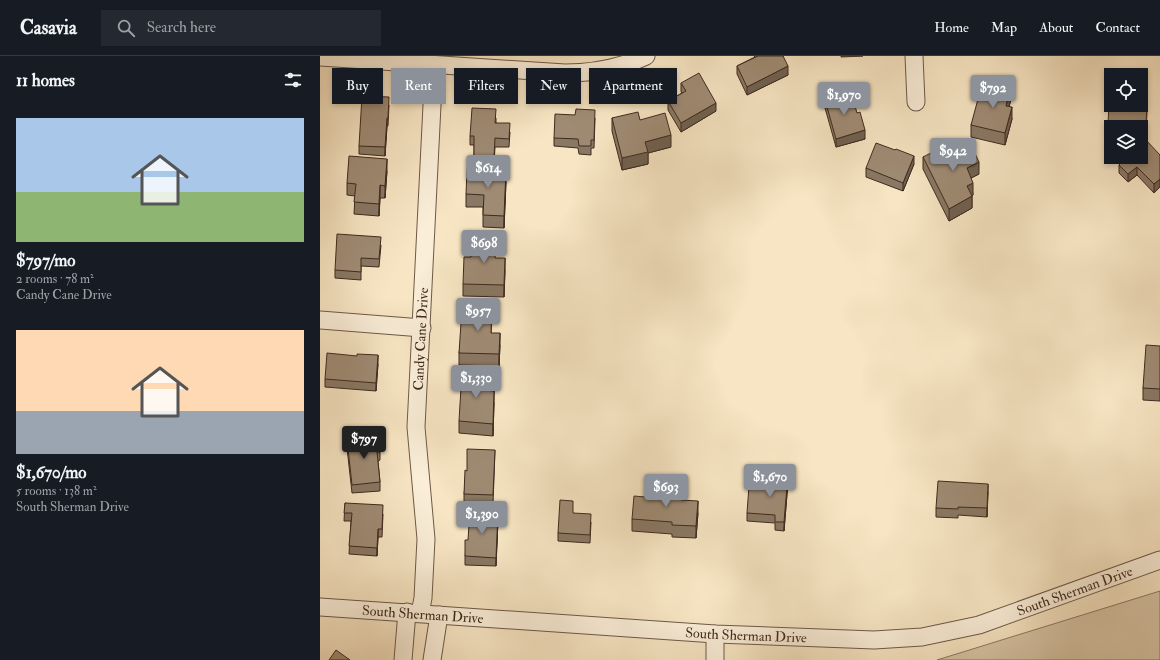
<!DOCTYPE html>
<html lang="en">
<head>
<meta charset="utf-8">
<style>
  body { margin:0; font-family:"IM FELL Double Pica",serif; background:#242831; color:#f1f3f6; height:100vh; display:flex; flex-direction:column; font-size:15px; white-space:nowrap }
  * { box-sizing:border-box; margin:0 }
  p { font-size:13px; color:#9ea1a6 }
  .icon { flex:none; width:22px; height:22px; fill:none; stroke:currentColor; stroke-width:2; stroke-linecap:round; stroke-linejoin:round }
  .map { position:relative; flex:1; overflow:hidden }
  .sheet { display:flex; flex-direction:column; background:#171b24; width:320px }
  .sheet>* { flex:none }
  .top-card { position:absolute; left:12px; top:12px; width:380px; height:36px; display:flex; gap:8px }
  .buttons { position:absolute; left:784px; top:12px; display:grid; gap:8px }
  .buttons a { display:grid; place-items:center; width:44px; height:44px; border-radius:0px; background:#171b24; box-shadow:0 2px 6px #0003; font-size:20px }
  .price { position:absolute; translate:-50% -34px; padding:0 9px; border-radius:4px; background:#8c9099; color:#fff; font-size:13px; line-height:26px; filter:drop-shadow(0 1px 2px #0008) }
  .price::after { content:''; position:absolute; left:50%; top:24px; width:12px; height:9px; margin-left:-6px; background:inherit; clip-path:polygon(0 0,100% 0,50% 100%) }
  .price.active { background:#222; color:#fff }
  ul { padding:0; list-style:none }
  li { display:grid; align-content:center; gap:8px; height:212px; padding:0 16px }
  li span { display:grid; place-items:center; height:124px; border-radius:0px; color:#555 }
  li>.icon { margin-inline-start:auto }
  span .icon { width:72px; height:72px; fill:#fffc; stroke-width:1 }
  li b { font-size:17px }
  h2 { display:flex; justify-content:space-between; align-items:center; height:48px; padding:0 16px; font-size:17px }
  .pill { padding:0 14px; border-radius:0px; background:#171b24; box-shadow:0 2px 6px #0003; font-size:14px; line-height:36px }
  .pill.active { background:#8c9099; color:#fff }
  header { display:flex; align-items:center; gap:24px; box-sizing:border-box; height:56px; padding:0 20px; background:#171b24; border-bottom:1px solid #363941 }
  header strong { font-size:19px }
  nav { display:flex; gap:22px; margin-inline-start:auto; font-size:14px }
  .search { width:280px; height:36px; background:#242831; display:flex; align-items:center; gap:10px; box-sizing:border-box; padding:0 14px; border-radius:0px; color:#9ea1a6; font-size:15px }
  main { display:flex; flex:1; min-height:0 }
  .map>svg:first-child { display:block }
</style>
</head>
<body>
<header>
<strong>Casavia</strong>
<div class="search"><svg class="icon" aria-label="search" viewBox="0 0 24 24"><circle cx="10" cy="10" r="6"/><path d="M15 15l6 6"/></svg>Search here</div>
<nav><a>Home</a><a>Map</a><a>About</a><a>Contact</a></nav>
</header>
<main>
<section class="sheet">
<h2>11 homes<svg class="icon" aria-label="filters" viewBox="0 0 24 24"><path d="M4 7h16M4 17h16"/><circle cx="9" cy="7" r="2"/><circle cx="15" cy="17" r="2"/></svg></h2>
<ul>
<li><span style="background:linear-gradient(#a9c7e8 60%,#8fb573 0)"><svg class="icon" aria-label="home" viewBox="0 0 24 24"><path d="M3 11l9-7 9 7M6 9v11h12V9"/></svg></span><div><b>$797/mo</b><p>2 rooms · 78 m²</p><p>Candy Cane Drive</p></div></li>
<li><span style="background:linear-gradient(#ffd9b3 65%,#9aa5b1 0)"><svg class="icon" aria-label="home" viewBox="0 0 24 24"><path d="M3 11l9-7 9 7M6 9v11h12V9"/></svg></span><div><b>$1,670/mo</b><p>5 rooms · 138 m²</p><p>South Sherman Drive</p></div></li>
</ul>
</section>
<div class="map">
<svg width="840" height="604" viewBox="0 0 840 604">
  <rect width="100%" height="100%" fill="#f7e5c3"/>
  <filter id="stains"><feTurbulence type="fractalNoise" baseFrequency=".005" numOctaves="4"/><feColorMatrix values="0 0 0 0 .2 0 0 0 0 .09 0 0 0 0 .02 0 0 0 .5 -.17"/></filter>
  <radialGradient id="worn" r=".72"><stop offset=".6" stop-color="#630" stop-opacity="0"/><stop offset="1" stop-color="#630" stop-opacity=".3"/></radialGradient>
  <!-- green -->
  <path fill="#d8c5a7" stroke="#8c7862" d="M840,535v69h-223z"/>
  <g fill="none" stroke-linecap="round" stroke-linejoin="round">
    <!-- minor casing -->
    <g stroke="#6e5947" stroke-width="19">
      <g id="minor">
        <path d="M594,0l2,46"/>
        <path d="M0,1l245,16c29,0 55,-5 81,-17"/>
        <path d="M0,264l102,8"/>
        <path id="s1" d="M0,551l395,27 159,6 48,-3 57,-12 181,-65"/>
        <path id="s2" d="M100,557l3,-15 3,-59 -10,-112 18,-362"/>
        <path d="M83,604l4,-48"/>
        <path d="M112,604l7,-45"/>
        <path d="M395,604v-26"/>
      </g>
    </g>
    <!-- minor -->
    <use href="#minor" stroke="#faeed8" stroke-width="17"/>
  </g>
  <!-- wall -->
  <path fill="#897864" stroke="#402a1e" d="M434,0h29l5,19 -41,20 -10,-21v-8l18,-9z
    M521,0h22l-22,1z
    M361,27l35,28 -35,21 -13,-22v-9l14,-8 -1,-1z
    M691,43l-2,8 3,12 -7,26 -34,-8v-12l13,-25z
    M505,44l32,13 8,26 -29,8 -11,-39z
    M824,48l3,9 -1,19h-5v-5h-30v4h-3v-8l8,-18z
    M69,49l-1,21h-1l-2,30 -26,-2v-8z
    M255,59l20,3 -1,30h-3v7l-12,-1 -1,-6 -24,-2v-8z
    M176,62v5l14,9 -1,15h-14l-1,18 -20,-1v-19h-4v-9z
    M292,62l28,2 31,27 -23,6v11l-26,6 -10,-39z
    M575,94l19,14 -11,27 -37,-14v-9z
    M629,95l30,23 -8,4 2,17 -1,1v12l-23,13 -26,-52v-12z
    M840,99l-6,38 -17,-18 -9,7 -9,-9v-8z
    M67,115l-2,27h-5l-1,18 -25,-2 1,-18 -8,-1v-12z
    M186,126l-2,46 -21,-1v-20h-17v-13z
    M61,189l-2,22 -18,-1v14l-26,-2v-8z
    M176,202l9,12 -1,27 -41,-1v-12z
    M172,262l-1,15 9,12 -1,21 -40,-1v-12l5,-30z
    M840,290v55l-17,-1v-12z
    M58,308l-2,27 -51,-4v-8z
    M166,329l-1,5 9,13 -1,33 -34,-3v-12z
    M27,384l33,12v8l-2,1 2,21v9l-28,2 -5,-45z
    M175,394l-2,54 -29,-1v-9l3,-23z
    M468,426l-4,49 -9,-1v-7l-28,-2v-8l23,-25z
    M668,436l-1,25 -29,-2v3l-22,-1v-9z
    M362,444l16,13 -2,25 -24,-1v-3l-40,-3v-12z
    M25,447l38,11 -1,23h-4l-1,19 -28,-2 2,-33h-7z
    M253,457l18,9 -1,21 -32,-2v-8z
    M178,464l-2,46 -31,-1v-9l3,-16z"/>
  <!-- shaded-wall -->
  <path fill="#6f6151" stroke="#402a1e" d="M468,10v9l-41,20v-8z
    M691,30v13l-5,19v-12z
    M396,47v8l-35,21v-9z
    M692,51v12l-7,26v-12z
    M67,62v8l-2,30v-9z
    M545,74v9l-29,8v-8z
    M351,79v12l-23,6v11l-26,6v-12l23,-16z
    M594,100v8l-11,27v-8z
    M67,103v12l-2,27v-12z
    M659,106v12l-12,6v-12z
    M817,111v8l-9,7v-8z
    M186,114v12l-2,46v-12z
    M840,123v8l-6,6v-9z
    M653,127v12l-6,3v-12z
    M60,129v13l-1,18v-12z
    M652,140v12l-23,13v-12z
    M185,202v12l-1,27v-12z
    M180,277v12l-1,21v-12z
    M58,299v9l-2,27v-8z
    M174,335v12l-1,33v-12z
    M468,418v8l-4,49v-9z
    M668,428v8l-1,25v-9z
    M378,445v12l-2,25v-12z
    M178,456v8l-2,46v-8z
    M58,473v8l-1,19v-8z"/>
  <!-- building -->
  <path fill="#9f8b74" stroke="#402a1e" d="M438,0h25l5,10 -41,21 -10,-21z
    M379,17l17,30 -35,20 -13,-22 18,-10 -5,-8z
    M669,25l22,5 -5,20 6,1 -7,26 -34,-8 7,-26 6,1z
    M821,29h3v19h3l-1,20 -38,-1 1,-18h32z
    M531,36l6,21 3,-1 5,18 -29,9 -11,-39z
    M42,40l27,1 -1,21h-1l-2,29 -26,-1z
    M152,52l24,1 -1,14h15l-1,16 -14,-1 -1,19 -20,-1v-20h-4z
    M256,53l19,1 -1,30h-3v6h-12l-1,-7 -24,-1 1,-24 20,1z
    M318,56l2,8 25,-7 6,22 -26,7 3,10 -26,6 -10,-40z
    M825,83l15,16v24l-6,5 -17,-17 -9,7 -9,-9 7,-8h15v-14z
    M649,85l10,21 -12,6 6,15 -6,3 5,10 -23,13 -26,-52 24,-12 2,6z
    M556,87l19,7 1,-1 18,7 -11,27 -37,-15z
    M29,100l38,3 -2,27 -5,-1 -1,19 -25,-2 2,-18 -9,-1z
    M147,113l39,1 -2,46 -21,-1 1,-20 -18,-1z
    M17,178l44,3 -2,22 -18,-1v14l-26,-2z
    M152,182l24,1 -1,19h10l-1,27 -41,-1 1,-27h7z
    M144,249l28,1 -1,27h9l-1,21 -40,-1 2,-30h3z
    M826,289l14,1v43l-17,-1z
    M7,297l30,3v-2l21,1 -2,28 -51,-4z
    M142,315l24,2 -2,17 10,1 -1,33 -34,-3z
    M59,381l1,15h-3l3,30 -28,3 -5,-45z
    M147,393l28,1 -2,45 -29,-1 1,-24 2,1z
    M451,416l17,2 -4,48h-9v-7l-28,-2 2,-27 21,2z
    M618,425l50,3 -1,24 -29,-1v2l-22,-1z
    M337,432l25,1 -1,11 17,1 -2,25 -24,-1v-3l-40,-3 2,-23 22,2z
    M240,444l13,1v12l18,1 -1,21 -32,-2z
    M25,447l38,2 -1,24h-4l-1,19 -28,-2 3,-33h-8z
    M150,454l28,2 -2,46 -31,-2v-16h3z
    M16,594l14,10h-21z"/>
  <g text-anchor="middle" dominant-baseline="central" stroke-width="3" stroke-linejoin="round" paint-order="stroke">
    <!-- street labels -->
    <g font-size="14" fill="#402a1e" stroke="#faeed8">
      <text stroke="none"><textPath href="#s2" startOffset="275">Candy Cane Drive</textPath></text>
      <text stroke="none"><textPath href="#s1" startOffset="763">South Sherman Drive</textPath></text>
      <text stroke="none"><textPath href="#s1" startOffset="103">South Sherman Drive</textPath></text>
      <text stroke="none"><textPath href="#s1" startOffset="427">South Sherman Drive</textPath></text>
    </g>
  </g>
  <rect width="100%" height="100%" filter="url(#stains)"/>
  <rect width="100%" height="100%" fill="url(#worn)"/>
</svg>
<div class="buttons">
<a><svg class="icon" aria-label="locate" viewBox="0 0 24 24"><circle cx="12" cy="12" r="6"/><path d="M12 2v4M12 18v4M2 12h4M18 12h4"/></svg></a>
<a><svg class="icon" aria-label="layers" viewBox="0 0 24 24"><path d="M12 4l9 5-9 5-9-5zM3 14l9 5 9-5"/></svg></a>
</div>
<b class="price" style="left:673px;top:53px">$792</b>
<b class="price" style="left:524px;top:60px">$1,970</b>
<b class="price" style="left:633px;top:116px">$942</b>
<b class="price" style="left:168px;top:133px">$614</b>
<b class="price" style="left:164px;top:208px">$698</b>
<b class="price" style="left:158px;top:276px">$957</b>
<b class="price" style="left:156px;top:343px">$1,330</b>
<b class="price active" style="left:44px;top:404px">$797</b>
<b class="price" style="left:450px;top:442px">$1,670</b>
<b class="price" style="left:346px;top:452px">$693</b>
<b class="price" style="left:162px;top:479px">$1,390</b>
<div class="top-card">
<a class="pill">Buy</a>
<a class="pill active">Rent</a>
<a class="pill">Filters</a>
<a class="pill">New</a>
<a class="pill">Apartment</a>
</div>
</div>
</main>
</body>
</html>
